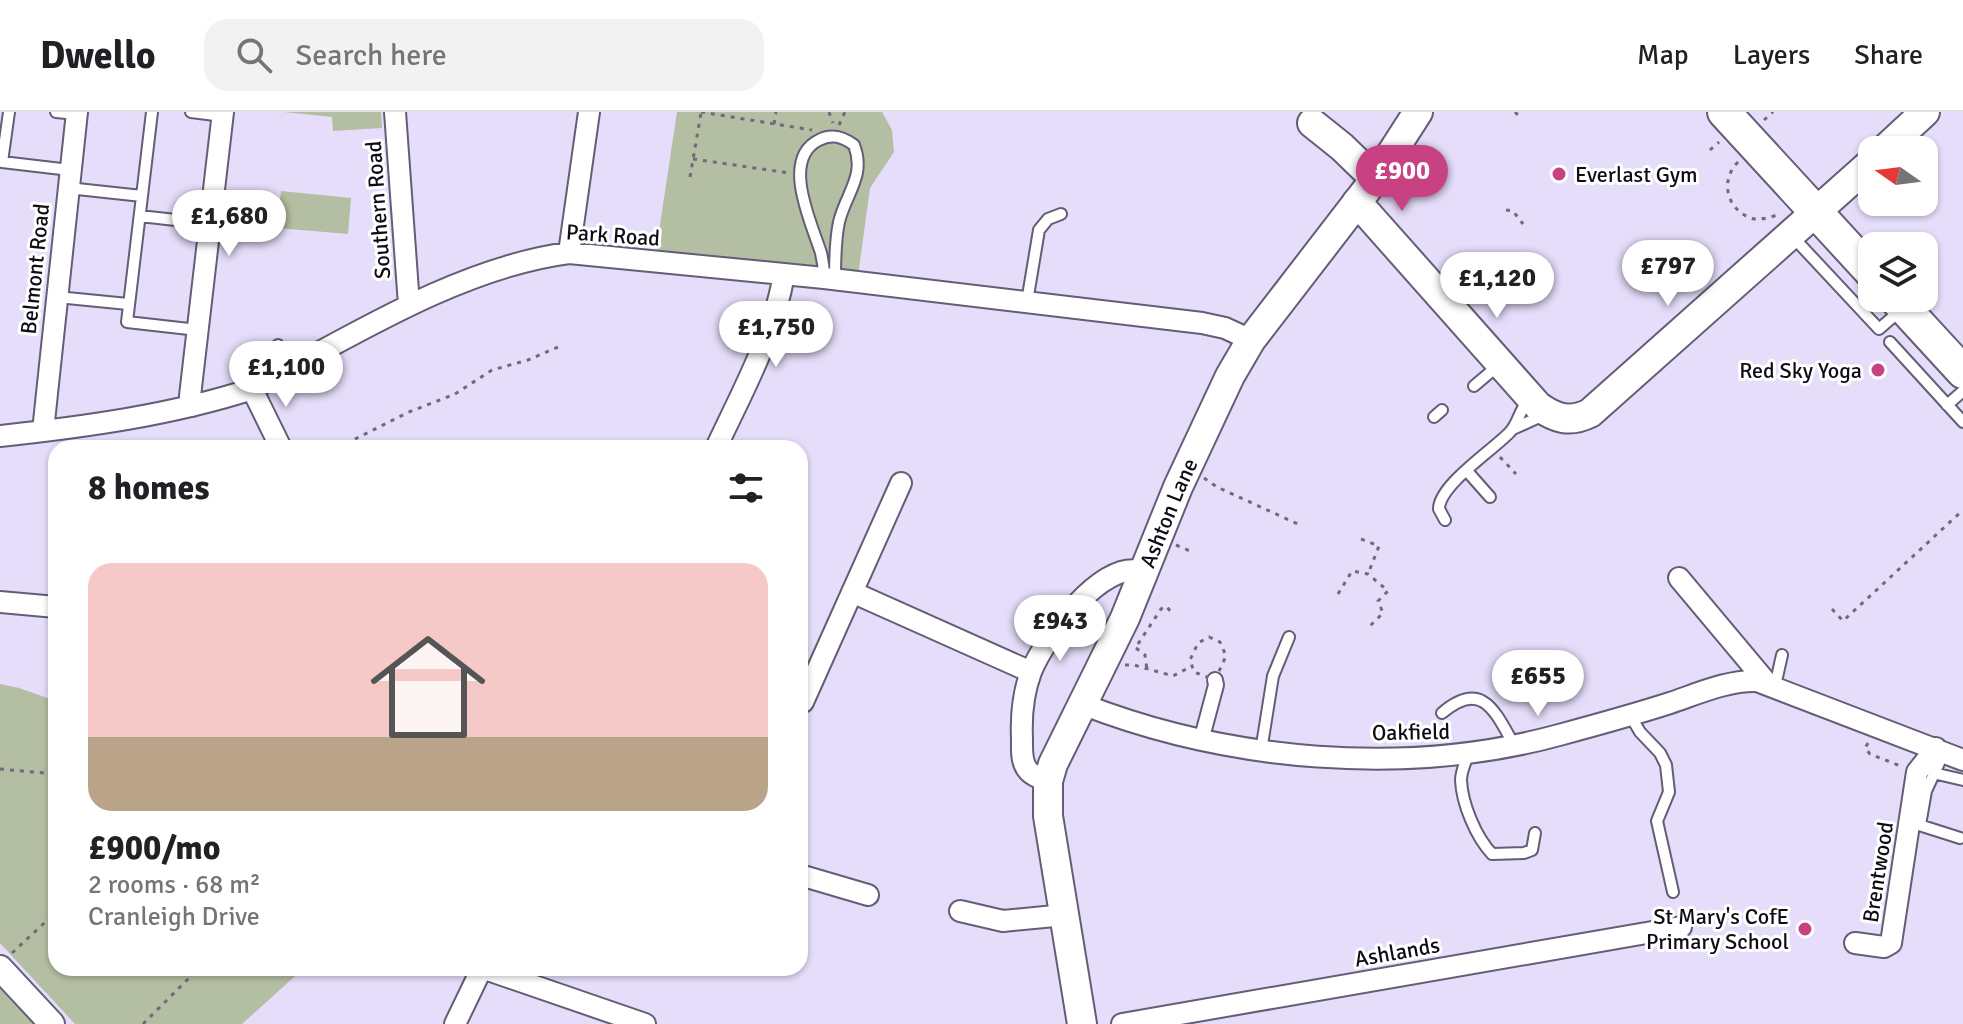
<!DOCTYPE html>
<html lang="en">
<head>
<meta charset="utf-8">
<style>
  body { margin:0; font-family:Signika,sans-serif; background:#f2f2f2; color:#202124; height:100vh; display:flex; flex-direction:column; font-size:30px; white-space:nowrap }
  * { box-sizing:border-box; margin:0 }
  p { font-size:26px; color:#757577 }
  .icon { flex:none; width:44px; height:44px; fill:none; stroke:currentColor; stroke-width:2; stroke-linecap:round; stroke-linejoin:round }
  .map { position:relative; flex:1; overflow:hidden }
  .details { position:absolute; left:48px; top:328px; width:760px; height:536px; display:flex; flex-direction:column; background:#fff; border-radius:24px; box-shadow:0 2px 6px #0004 }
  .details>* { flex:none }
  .needle { width:52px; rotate:284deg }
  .buttons { position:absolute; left:1858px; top:24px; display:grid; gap:16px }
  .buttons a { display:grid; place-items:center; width:80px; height:80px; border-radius:16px; background:#fff; box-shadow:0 2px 6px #0004; font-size:40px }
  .price { position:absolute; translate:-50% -68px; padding:0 18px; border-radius:28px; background:#fff; color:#222; font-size:26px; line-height:52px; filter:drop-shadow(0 2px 4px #0008) }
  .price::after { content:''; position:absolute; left:50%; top:48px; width:24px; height:18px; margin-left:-12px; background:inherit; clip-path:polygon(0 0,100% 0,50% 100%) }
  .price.active { background:#c84283; color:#fff }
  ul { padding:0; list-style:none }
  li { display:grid; align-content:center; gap:16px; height:424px; padding:0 40px }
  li+li { border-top:2px solid #e0e0e0 }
  li span { display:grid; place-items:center; height:248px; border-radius:24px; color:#555 }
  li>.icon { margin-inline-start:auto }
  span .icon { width:144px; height:144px; fill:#fffc; stroke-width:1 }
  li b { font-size:34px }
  h2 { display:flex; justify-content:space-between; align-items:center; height:96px; padding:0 40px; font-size:34px }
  header { display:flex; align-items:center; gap:48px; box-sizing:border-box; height:112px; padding:0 40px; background:#fff; border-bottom:2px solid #e0e0e0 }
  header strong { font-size:38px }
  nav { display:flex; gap:44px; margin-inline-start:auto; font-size:28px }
  .search { width:560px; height:72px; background:#f2f2f2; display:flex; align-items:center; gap:20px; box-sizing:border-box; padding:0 28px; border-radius:24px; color:#757577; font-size:30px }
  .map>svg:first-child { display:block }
</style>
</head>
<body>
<header>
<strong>Dwello</strong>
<div class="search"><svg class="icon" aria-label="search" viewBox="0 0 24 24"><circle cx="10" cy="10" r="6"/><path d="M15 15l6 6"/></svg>Search here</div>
<nav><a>Map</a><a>Layers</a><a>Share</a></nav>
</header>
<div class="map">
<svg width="1963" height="912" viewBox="0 0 1963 912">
  <rect width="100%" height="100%" fill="#e5ddfa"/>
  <!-- green -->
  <path fill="#b4bea2" d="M284,0h97l1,16 -49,3 -1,-14z
    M677,0h205l10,18 2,22 -24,36 -12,88 -202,-25z
    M281,79l70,7 -3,36 -71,-6z
    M0,572l19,4 37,13v267h248l-62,56h-167l-75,-81z
    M0,873l36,39h-36z"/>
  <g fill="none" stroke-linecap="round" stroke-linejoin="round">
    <!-- service casing -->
    <g stroke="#635d75" stroke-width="14">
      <path id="service" d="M9,0l-7,50 68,8
        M56,0l21,2
        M152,0l-25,210 71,8
        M191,0l32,4
        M68,76l74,8
        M140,104l71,8
        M1793,125l86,92 23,-20
        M824,166c0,-8 -1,-17 -3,-25 -9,-29 -41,-94 -2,-113 13,-7 24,-3 35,5 12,31 -8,48 -15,77 -4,19 -4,38 -4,57
        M57,185l71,7
        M1027,190l12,-72 9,-11 13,-5
        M1890,230l73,80
        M278,263l-10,-19 10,-11
        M1474,274l26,-22
        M1947,293l16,-14
        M1434,305l8,-7
        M1513,317l33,-15
        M1467,359l23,26
        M1445,408l-6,-11c0,-24 54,-59 71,-77 9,-10 10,-24 19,-32
        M1775,574l7,-31
        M1442,601c40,-34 53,-2 72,32
        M1630,603l10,17 20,21 6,12 3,27 -12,29 16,71
        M1261,639l12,-75 16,-39
        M1468,643c-3,8 -7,17 -7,25 1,24 15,57 31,74l32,-1 8,-3 3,-17
        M1933,661l30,7
        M1916,712l44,14
        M1920,713l6,-34 18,-39"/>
    </g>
    <!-- pedestrian casing -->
    <g stroke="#635d75" stroke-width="18">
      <path id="pedestrian" d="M1201,629l15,-56 -1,-5"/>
    </g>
    <!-- minor casing -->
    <g stroke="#635d75" stroke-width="24">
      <path id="minor" d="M395,0l14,193
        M569,141l20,-141
        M252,277l29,59
        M192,294l-2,-10 33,-284
        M43,319l34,-319
        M0,324c84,-9 172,-21 252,-47 96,-51 208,-122 317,-136l255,25 378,45 23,5 26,12
        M716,336c26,-56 58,-113 68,-174
        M1679,466l88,105
        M852,480l179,80
        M0,490l56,5
        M803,590l98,-219
        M1082,592c146,57 324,73 477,31 37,-10 74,-20 111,-32 27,-9 58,-23 87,-22l206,79
        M1048,669c-8,-3 -16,-5 -21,-12 -6,-8 -5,-20 -5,-30 -1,-22 1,-46 9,-67 13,-33 71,-114 112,-100
        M800,763l68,20
        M960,799l43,10 62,-6
        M1855,831l29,4 7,-4 26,-171 19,-24
        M482,856l163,56
        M455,912l27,-56
        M1122,912l559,-97"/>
    </g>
    <!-- tertiary casing -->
    <g stroke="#635d75" stroke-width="28">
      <path id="tertiary" d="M0,856l52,56"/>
    </g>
    <!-- secondary casing -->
    <g stroke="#635d75" stroke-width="32">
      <g id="secondary">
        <path d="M1312,11l30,24 33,32"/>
        <path d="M1884,38l41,-38"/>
        <path d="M1357,90l181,204c18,13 32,17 52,7l282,-251"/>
        <path id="s1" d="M1082,912l-34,-208v-35l5,-17 72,-146 53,-131 52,-111 21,-36 124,-161 43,-67"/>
      </g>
    </g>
    <!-- trunk casing -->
    <g stroke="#635d75" stroke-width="36">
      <path id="trunk" d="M1724,0l148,161
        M1895,186l68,74"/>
    </g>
    <!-- path -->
    <path stroke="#6f6b7d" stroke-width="3" stroke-dasharray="4 6" stroke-linecap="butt" d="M701,0l111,18
      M829,0l4,11
      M1515,0l6,6
      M1764,8l9,-8
      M774,12l2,-12
      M839,13l6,-13
      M1710,38l9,-8
      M693,47l96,14
      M1738,50c-17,17 -13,44 10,55 9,5 23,0 32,-3
      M690,65l11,-64
      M1506,98l7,1 10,13
      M337,336l72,-36 46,-18 37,-24 36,-10 30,-13
      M1500,345l16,17
      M1204,366l13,9 83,38
      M1361,427l18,7 -11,28
      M1176,433l14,6
      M1338,482l14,-23 16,3 20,17 -10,10 5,12 -14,14
      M1832,497l11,12 120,-111
      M1209,525l11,5 6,14 -11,24 -21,-8 -4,-12 8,-17z
      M1138,532l23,-35 5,-3 6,7
      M1136,536l9,7 2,15
      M1125,553h9l39,11 19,-10
      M1868,631l-3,5 5,6 33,13
      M0,657l56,5
      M12,841l44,-41
      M143,912l56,-56"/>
    <!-- service -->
    <use href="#service" stroke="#fff" stroke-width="10"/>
    <!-- pedestrian -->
    <use href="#pedestrian" stroke="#fff" stroke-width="14"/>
    <!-- minor -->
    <use href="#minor" stroke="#fff" stroke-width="20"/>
    <!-- tertiary -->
    <use href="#tertiary" stroke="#fff" stroke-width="24"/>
    <!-- secondary -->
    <use href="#secondary" stroke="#fff" stroke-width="28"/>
    <!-- trunk -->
    <use href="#trunk" stroke="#fff" stroke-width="32"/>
  </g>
  <!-- markers -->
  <g fill="#c84283" stroke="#fff" stroke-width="3">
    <circle cx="1559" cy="62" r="8"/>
    <circle cx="1878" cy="258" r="8"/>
    <circle cx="1805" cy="817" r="8"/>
  </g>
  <g text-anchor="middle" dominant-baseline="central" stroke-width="6" stroke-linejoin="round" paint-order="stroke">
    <!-- poi labels -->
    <g font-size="22" fill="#0e0c15" stroke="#fff" text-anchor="end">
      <text x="1575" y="62" text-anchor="start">Everlast Gym</text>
      <text x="1862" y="258">Red Sky Yoga</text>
      <text x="1789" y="804">St Mary's CofE<tspan x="1789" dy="25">Primary School</tspan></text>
    </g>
    <!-- street labels -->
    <g font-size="22" fill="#0e0c15" stroke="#fff">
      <text transform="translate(378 98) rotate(-94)">Southern Road</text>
      <text transform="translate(613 123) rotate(4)">Park Road</text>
      <text transform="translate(35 157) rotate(-84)">Belmont Road</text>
      <text stroke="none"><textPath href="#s1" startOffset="540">Ashton Lane</textPath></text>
      <text transform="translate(1411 620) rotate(-1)">Oakfield</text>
      <text transform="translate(1878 760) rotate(-81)">Brentwood</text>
      <text transform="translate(1397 840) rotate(-10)">Ashlands</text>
    </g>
  </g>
</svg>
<div class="buttons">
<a><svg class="needle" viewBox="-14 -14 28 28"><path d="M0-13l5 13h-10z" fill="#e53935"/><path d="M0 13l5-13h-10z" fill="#757577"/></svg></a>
<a><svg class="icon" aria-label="layers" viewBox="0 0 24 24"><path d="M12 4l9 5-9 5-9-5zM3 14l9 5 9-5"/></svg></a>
</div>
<b class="price active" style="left:1402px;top:101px">£900</b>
<b class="price" style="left:229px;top:146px">£1,680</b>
<b class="price" style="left:1668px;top:196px">£797</b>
<b class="price" style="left:1497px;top:208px">£1,120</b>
<b class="price" style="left:776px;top:257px">£1,750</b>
<b class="price" style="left:286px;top:297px">£1,100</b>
<b class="price" style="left:1060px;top:551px">£943</b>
<b class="price" style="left:1538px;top:606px">£655</b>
<section class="details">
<h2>8 homes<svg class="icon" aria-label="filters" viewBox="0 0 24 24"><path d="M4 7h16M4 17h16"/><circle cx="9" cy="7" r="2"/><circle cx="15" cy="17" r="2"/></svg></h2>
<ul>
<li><span style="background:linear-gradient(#f6c9c9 70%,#b9a48a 0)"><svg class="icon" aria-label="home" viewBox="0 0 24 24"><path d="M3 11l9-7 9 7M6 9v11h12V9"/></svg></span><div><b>£900/mo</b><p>2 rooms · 68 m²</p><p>Cranleigh Drive</p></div></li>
</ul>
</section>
</div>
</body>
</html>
